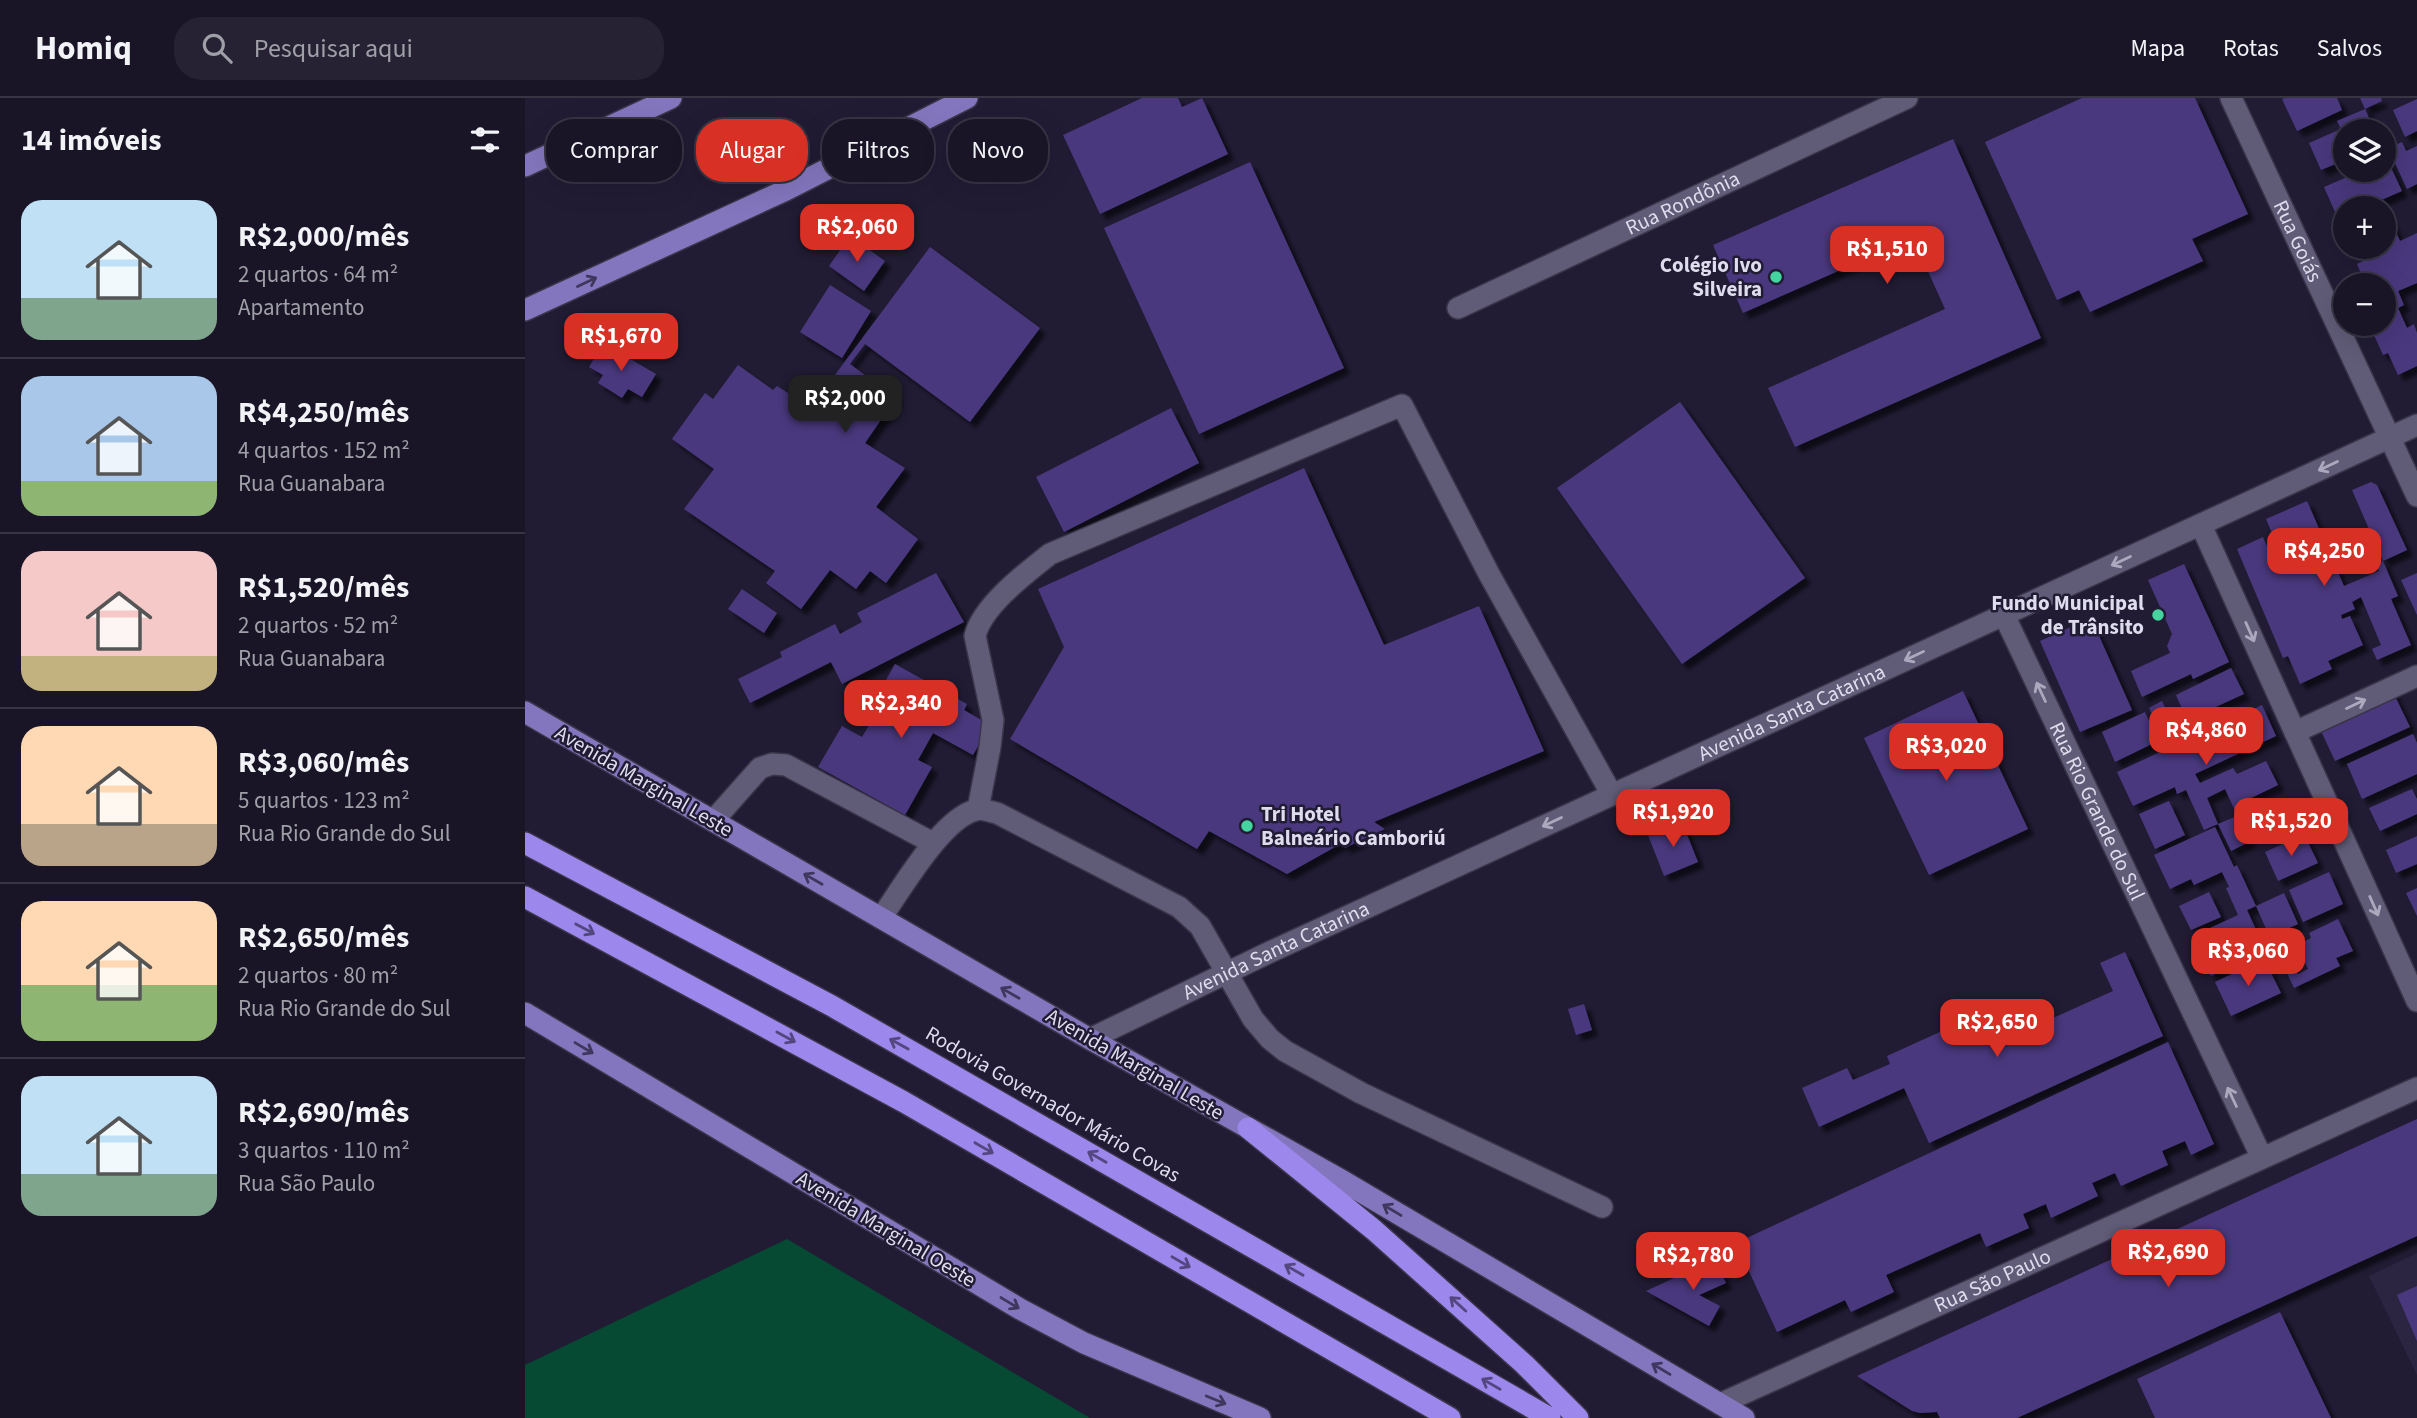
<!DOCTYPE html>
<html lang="pt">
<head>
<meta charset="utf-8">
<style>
  body { margin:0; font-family:"Source Sans 3",sans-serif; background:#262233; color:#f1f3f6; height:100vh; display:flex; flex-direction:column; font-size:26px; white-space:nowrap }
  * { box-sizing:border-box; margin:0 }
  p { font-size:23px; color:#9f9fa7 }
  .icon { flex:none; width:38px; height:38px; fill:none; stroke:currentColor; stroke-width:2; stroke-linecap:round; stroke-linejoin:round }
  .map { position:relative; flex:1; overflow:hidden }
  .panel { display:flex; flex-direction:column; background:#191527; width:525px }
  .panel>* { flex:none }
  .hud { position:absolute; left:21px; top:21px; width:665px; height:63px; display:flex; gap:14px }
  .fabs { position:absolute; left:1808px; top:21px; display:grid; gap:14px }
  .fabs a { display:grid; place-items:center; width:63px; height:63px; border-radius:50%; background:#191527; box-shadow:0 7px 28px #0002,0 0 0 2px #373444; font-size:35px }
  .price { position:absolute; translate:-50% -60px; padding:0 16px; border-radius:14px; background:#d93025; color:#fff; font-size:23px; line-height:46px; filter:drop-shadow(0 2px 4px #0008) }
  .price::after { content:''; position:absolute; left:50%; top:42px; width:21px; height:16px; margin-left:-10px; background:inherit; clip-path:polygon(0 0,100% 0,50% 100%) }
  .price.active { background:#222; color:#fff }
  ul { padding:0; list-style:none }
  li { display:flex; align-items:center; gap:21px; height:175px; padding:0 21px }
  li+li { border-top:2px solid #373444 }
  li span { display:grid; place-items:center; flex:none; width:196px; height:140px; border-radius:21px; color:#555 }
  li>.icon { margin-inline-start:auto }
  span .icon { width:84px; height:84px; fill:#fffc; stroke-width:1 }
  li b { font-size:30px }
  h2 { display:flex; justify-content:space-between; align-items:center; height:84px; padding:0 21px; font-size:30px }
  .pill { padding:0 24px; border-radius:28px; background:#191527; box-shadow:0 7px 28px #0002,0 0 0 2px #373444; font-size:24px; line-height:63px }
  .pill.active { background:#d93025; color:#fff }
  header { display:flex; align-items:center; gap:42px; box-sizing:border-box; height:98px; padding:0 35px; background:#191527; border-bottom:2px solid #373444 }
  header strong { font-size:33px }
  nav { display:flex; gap:38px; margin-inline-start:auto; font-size:24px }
  .search { width:490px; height:63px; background:#262233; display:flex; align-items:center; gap:18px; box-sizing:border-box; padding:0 24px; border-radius:28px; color:#9f9fa7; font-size:26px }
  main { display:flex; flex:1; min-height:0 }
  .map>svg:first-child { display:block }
</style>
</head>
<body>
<header>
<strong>Homiq</strong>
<div class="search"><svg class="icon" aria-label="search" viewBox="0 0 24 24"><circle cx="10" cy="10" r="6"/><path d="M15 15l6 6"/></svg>Pesquisar aqui</div>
<nav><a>Mapa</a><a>Rotas</a><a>Salvos</a></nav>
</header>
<main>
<section class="panel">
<h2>14 imóveis<svg class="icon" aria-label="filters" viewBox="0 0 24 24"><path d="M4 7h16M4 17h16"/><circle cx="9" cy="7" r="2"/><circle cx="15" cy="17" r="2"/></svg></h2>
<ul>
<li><span style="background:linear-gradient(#bfe0f5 70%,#7fa58c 0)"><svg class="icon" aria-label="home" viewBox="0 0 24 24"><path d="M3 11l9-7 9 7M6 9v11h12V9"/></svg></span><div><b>R$2,000/mês</b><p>2 quartos · 64 m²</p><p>Apartamento</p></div></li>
<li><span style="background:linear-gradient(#a9c7e8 75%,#8fb573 0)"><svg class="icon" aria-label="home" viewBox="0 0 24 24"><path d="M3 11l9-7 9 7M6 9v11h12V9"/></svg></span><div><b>R$4,250/mês</b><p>4 quartos · 152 m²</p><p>Rua Guanabara</p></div></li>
<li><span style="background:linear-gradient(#f6c9c9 75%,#c2b280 0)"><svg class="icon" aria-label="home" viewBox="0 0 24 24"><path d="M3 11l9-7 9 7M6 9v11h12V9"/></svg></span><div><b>R$1,520/mês</b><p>2 quartos · 52 m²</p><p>Rua Guanabara</p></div></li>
<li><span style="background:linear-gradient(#ffd9b3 70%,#b9a48a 0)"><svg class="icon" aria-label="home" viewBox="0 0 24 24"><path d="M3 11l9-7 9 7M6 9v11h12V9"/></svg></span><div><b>R$3,060/mês</b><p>5 quartos · 123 m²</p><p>Rua Rio Grande do Sul</p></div></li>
<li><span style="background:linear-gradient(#ffd9b3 60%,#8fb573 0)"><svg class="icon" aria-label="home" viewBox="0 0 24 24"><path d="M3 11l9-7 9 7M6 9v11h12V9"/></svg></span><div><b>R$2,650/mês</b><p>2 quartos · 80 m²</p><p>Rua Rio Grande do Sul</p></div></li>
<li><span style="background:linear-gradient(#bfe0f5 70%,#7fa58c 0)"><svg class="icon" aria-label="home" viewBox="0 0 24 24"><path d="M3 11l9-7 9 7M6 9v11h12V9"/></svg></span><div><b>R$2,690/mês</b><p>3 quartos · 110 m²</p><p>Rua São Paulo</p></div></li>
</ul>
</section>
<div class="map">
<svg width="1892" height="1320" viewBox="0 0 1892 1320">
  <defs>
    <filter id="shadow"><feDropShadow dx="6" dy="6" stdDeviation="2" flood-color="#0009"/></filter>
  </defs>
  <rect width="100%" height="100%" fill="#211c34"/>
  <!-- built -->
  <path fill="#2b2542" d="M1892,1155v122l-48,-99z"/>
  <!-- green -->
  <path fill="#064a34" d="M262,1141l303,179h-565v-53z"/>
  <!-- building -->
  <path fill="#49397d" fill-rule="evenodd" filter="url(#shadow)" d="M617,0h36l4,9 20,-9 26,56 -128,60 -37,-79z
    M1557,0h113l53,116 -56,25 11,22 -113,51 -11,-22 -22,10 -72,-158z
    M1760,0h52l5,12 -45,21 -15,-32z
    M1835,0h21l1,3 -17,8z
    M1892,1v32l-12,6 -12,-27z
    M1840,11l10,22h-30v29l-24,10 -12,-27 32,-14 -4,-8z
    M1428,41l88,199 -246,109 -27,-59 177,-79 -32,-71 -170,75 -30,-68z
    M1877,44l4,9 11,-5v38l-10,5 -19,-41z
    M1862,61l15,32 -39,17h-10l-2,-3 -16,7 -11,-25 30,-13 4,9 19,-8 -2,-5h8v-9z
    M725,64l94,206 -145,66 -95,-206z
    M1861,112l14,31 17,-8v50l-19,8 6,14 -6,3 9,20 7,-4 3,9v33l-19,9 -10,-22 -5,2 -14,-31h14v-39h-17l-9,-21 29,-14 -1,-2 -6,3 -2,-4h6v-36z
    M325,138l35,25 -21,30 -35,-25z
    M405,149l110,81 -70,94 -105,-78 -15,20 46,34 -31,45 40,25 -29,39 42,32 -32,44 -16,-12 -14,18 -26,-19 -29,39 -35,-26 9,-12 -91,-62 30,-40 -42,-30 33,-46 8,6 25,-34 35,25 4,-4 41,26 7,-10 -11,-8 7,-11 5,4z
    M305,187l41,26 -29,47 -42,-26z
    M78,245l53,31 -14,23 -14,-8 -6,9 -24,-15 5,-8 -14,-8z
    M1155,304l125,176 -123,86 -125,-176z
    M646,310l28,55 -135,69 -28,-55z
    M779,370l80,177 95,-39 65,145 -170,71 11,7 -40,19 -3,-5 -55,31 -78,-43 -12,18 -187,-110 54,-92 -26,-58z
    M1846,384l6,3 30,65 -24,11 15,35 -7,3 20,46 -34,15 -5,-11 9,-4 -20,-48 -9,5 3,7 -14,6 1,4 8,-3 13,29 -35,16 4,8 -32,15 -12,-28 -5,2 -46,-109 26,-12 13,30 9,-3 -19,-45 41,-18 37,85 35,-15 -3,-7 7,-3 -31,-71z
    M1659,466l45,98 -36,17 -2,-5 -49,23 -11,-26 39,-18 -3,-7 5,-12 -24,-54z
    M411,475l28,49 -122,62 -11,-22 -81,41 -12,-24 44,-22 -2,-5 55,-28 5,10 22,-12 -5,-9z
    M1892,475v42l-16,-35z
    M217,491l35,24 -13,20 -36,-24z
    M1566,520l41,92 -52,22 -40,-91z
    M370,566l72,40 -3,6 26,15 -17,30 -40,-22 -15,27 14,7 -27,48 -87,-48 24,-41 20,11 22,-37 -7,-4z
    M1706,570l13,26 -35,16 4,7 -23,10 -14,-32z
    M1867,592l18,37 -75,34 -14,-30z
    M1438,593l65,138 -99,46 -65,-137z
    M1637,603l13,29 -13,6 -13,-28z
    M1737,607l14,31 -81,38 5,9 33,-15 4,6 29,-13 12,24 -29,14 4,9 -16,7 -12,-26 -18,9 11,26 -14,6 -18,-40 -9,4 -2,-7 -42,19 -16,-34z
    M1620,614l13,29 -43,21 -13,-30z
    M1888,636l4,9v31l-55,25 -15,-35z
    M1887,691l5,10v15l-37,17 -11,-23z
    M1753,702l3,7 7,-4 9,21 -31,14 -12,-27z
    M1644,703l16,34 -30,14 -16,-35z
    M1714,717l12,26 -20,10 -13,-27z
    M1157,724l16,40 -34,14 -16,-41z
    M1690,729l19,40 3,-2 19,41 28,-13 14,31 -28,13 5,10 -35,16 -3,-6 -12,5 3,6 -17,8 -18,-40 45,-21 -12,-27 3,-1 -7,-15 -28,13 -3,-6 -21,10 -16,-34zM1731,808l11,25 -9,3 -11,-24z
    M1779,736l14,29 -40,18 -13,-29z
    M1892,738v28l-21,9 -10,-23z
    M1804,774l14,32 -40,18 -14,-32z
    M1892,790v28l-11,-23z
    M1684,794l12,25 -30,13 -12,-24z
    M1813,821l15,32 -17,7 4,8 -46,22 -11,-23 9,-5 6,14 10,-5 -11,-24 14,-7 -2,-5z
    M1600,854l38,84 -234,107 -25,-55 -85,39 -17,-39 45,-20 6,12 37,-16 -3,-8 121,-55 14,31 91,-41 -13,-28z
    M1739,861l17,34 -50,23 -16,-34z
    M1059,906l8,26 -16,5 -8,-26z
    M1643,944l46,102 -23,11 -6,-14 -23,10 6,14 -47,21 -6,-13 -23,10 6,13 -47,22 -5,-14 -23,10 6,14 -43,19 -6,-14 -94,42 8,17 -43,20 -6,-12 -68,32 -41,-89z
    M1892,1021v117l-400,182h-77l-3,-6 -17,1 -8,-2 -55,-35z
    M1190,1161l11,24 -27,12 21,11 -11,20 -63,-35z
    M1892,1188v55l-20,-46z
    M1755,1214l51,106h-176l-18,-39z"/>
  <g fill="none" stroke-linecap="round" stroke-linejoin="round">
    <!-- minor casing -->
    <g stroke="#3a3549" stroke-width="24">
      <g id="minor">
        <path id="s1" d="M1706,0l186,398"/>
        <path id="s2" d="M933,210l449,-210"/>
        <path d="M1676,427l216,476"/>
        <path id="s3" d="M1479,517l258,543"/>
        <path d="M1770,634l122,-56"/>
        <path d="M453,711l12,-62 3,-27 -18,-84c7,-30 51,-63 75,-82l352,-149 87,169 123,221"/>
        <path d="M188,723l47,-53 12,-4 14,1 147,78"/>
        <path d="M356,820c20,-28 61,-100 95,-108 6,-2 15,2 21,3l182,94 21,19 53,93 17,20 15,12 76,42 241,114"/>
        <path id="s4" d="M565,941l180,-87 1147,-527"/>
        <path id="s5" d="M1195,1306l697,-316"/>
      </g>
    </g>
    <!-- major casing -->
    <g stroke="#3a3549" stroke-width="24">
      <path id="major" d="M0,68l146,-68
        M0,212l261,-120 181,-92
        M0,614l565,327 251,141 403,238
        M0,915l495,296 64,34 176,75"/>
    </g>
    <!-- highway casing -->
    <g stroke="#3a3549" stroke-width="24">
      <path id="highway" d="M0,745l307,163 718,412
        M0,799l379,205 546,316
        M723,1030l126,102 150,134 54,54"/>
    </g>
    <!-- minor -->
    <use href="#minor" stroke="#605c78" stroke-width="21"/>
    <!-- major -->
    <use href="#major" stroke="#8476be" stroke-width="21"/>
    <!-- highway -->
    <use href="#highway" stroke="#9c87ec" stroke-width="21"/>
  </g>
  <!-- one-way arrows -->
  <defs><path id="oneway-shaft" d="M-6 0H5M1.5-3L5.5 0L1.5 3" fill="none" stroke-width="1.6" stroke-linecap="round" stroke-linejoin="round" transform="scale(1.75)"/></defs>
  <g stroke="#3f375d">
    <use href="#oneway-shaft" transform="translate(62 184) rotate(-25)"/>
    <use href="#oneway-shaft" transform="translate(288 781) rotate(-150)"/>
    <use href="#oneway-shaft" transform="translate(485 895) rotate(-150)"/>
    <use href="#oneway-shaft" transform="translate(59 950) rotate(31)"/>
    <use href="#oneway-shaft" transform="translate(867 1112) rotate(-149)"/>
    <use href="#oneway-shaft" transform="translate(485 1205) rotate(31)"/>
    <use href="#oneway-shaft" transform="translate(1136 1271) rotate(-149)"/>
    <use href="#oneway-shaft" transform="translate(691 1302) rotate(22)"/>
  </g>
  <g stroke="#aca9be">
    <use href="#oneway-shaft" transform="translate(1803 368) rotate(155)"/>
    <use href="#oneway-shaft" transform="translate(1596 463) rotate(155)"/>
    <use href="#oneway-shaft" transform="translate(1725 534) rotate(66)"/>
    <use href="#oneway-shaft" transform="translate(1389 558) rotate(155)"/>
    <use href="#oneway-shaft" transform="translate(1516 594) rotate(-115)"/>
    <use href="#oneway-shaft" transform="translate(1831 606) rotate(-25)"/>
    <use href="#oneway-shaft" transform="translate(1027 724) rotate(155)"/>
    <use href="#oneway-shaft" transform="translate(1849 808) rotate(66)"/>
    <use href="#oneway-shaft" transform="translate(1707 999) rotate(-115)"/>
  </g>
  <g stroke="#52477e">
    <use href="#oneway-shaft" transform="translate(60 831) rotate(28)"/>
    <use href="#oneway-shaft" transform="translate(261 939) rotate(29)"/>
    <use href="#oneway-shaft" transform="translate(374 946) rotate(-151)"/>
    <use href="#oneway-shaft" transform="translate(459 1050) rotate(30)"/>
    <use href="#oneway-shaft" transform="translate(572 1059) rotate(-150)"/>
    <use href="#oneway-shaft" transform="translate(656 1164) rotate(30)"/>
    <use href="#oneway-shaft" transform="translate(769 1172) rotate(-150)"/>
    <use href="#oneway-shaft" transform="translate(933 1206) rotate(-138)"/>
    <use href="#oneway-shaft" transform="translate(966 1286) rotate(-150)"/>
  </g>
  <!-- markers -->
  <g fill="#44d49f" stroke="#211c34" stroke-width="2.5">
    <circle cx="1251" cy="179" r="7"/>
    <circle cx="1633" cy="517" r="7"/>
    <circle cx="722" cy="728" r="7"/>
  </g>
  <g text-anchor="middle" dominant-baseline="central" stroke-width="5" stroke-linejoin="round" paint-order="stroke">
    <!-- street labels -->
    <g font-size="21" fill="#dfdded" stroke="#211c34">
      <text stroke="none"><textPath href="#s2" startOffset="248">Rua Rondônia</textPath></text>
      <text stroke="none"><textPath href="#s1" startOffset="158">Rua Goiás</textPath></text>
      <text stroke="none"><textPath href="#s4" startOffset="774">Avenida Santa Catarina</textPath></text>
      <text transform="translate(119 683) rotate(30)">Avenida Marginal Leste</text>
      <text stroke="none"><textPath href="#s3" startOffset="217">Rua Rio Grande do Sul</textPath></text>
      <text stroke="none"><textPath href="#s4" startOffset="206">Avenida Santa Catarina</textPath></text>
      <text transform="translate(610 966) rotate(30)">Avenida Marginal Leste</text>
      <text transform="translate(528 1006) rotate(30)">Rodovia Governador Mário Covas</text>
      <text transform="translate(361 1131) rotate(31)">Avenida Marginal Oeste</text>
      <text stroke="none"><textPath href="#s5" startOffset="299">Rua São Paulo</textPath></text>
    </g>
    <!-- poi labels -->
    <g font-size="21" font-weight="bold" fill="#dfdded" stroke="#211c34" text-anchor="end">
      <text x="1237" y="167">Colégio Ivo<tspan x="1237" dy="24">Silveira</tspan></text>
      <text x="1619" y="505">Fundo Municipal<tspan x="1619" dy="24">de Trânsito</tspan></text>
      <text x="736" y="716" text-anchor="start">Tri Hotel<tspan x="736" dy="24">Balneário Camboriú</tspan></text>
    </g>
  </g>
</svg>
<div class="fabs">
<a><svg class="icon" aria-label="layers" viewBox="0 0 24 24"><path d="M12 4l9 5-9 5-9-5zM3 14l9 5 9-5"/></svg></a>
<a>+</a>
<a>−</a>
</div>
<b class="price" style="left:332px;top:166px">R$2,060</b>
<b class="price" style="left:1362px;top:188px">R$1,510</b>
<b class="price" style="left:96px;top:275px">R$1,670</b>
<b class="price active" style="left:320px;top:337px">R$2,000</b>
<b class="price" style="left:1799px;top:490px">R$4,250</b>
<b class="price" style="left:376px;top:642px">R$2,340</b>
<b class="price" style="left:1681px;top:669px">R$4,860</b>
<b class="price" style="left:1421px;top:685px">R$3,020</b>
<b class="price" style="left:1148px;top:751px">R$1,920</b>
<b class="price" style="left:1766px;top:760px">R$1,520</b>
<b class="price" style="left:1723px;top:890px">R$3,060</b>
<b class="price" style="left:1472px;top:961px">R$2,650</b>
<b class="price" style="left:1643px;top:1191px">R$2,690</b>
<b class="price" style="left:1168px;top:1194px">R$2,780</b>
<div class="hud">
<a class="pill">Comprar</a>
<a class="pill active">Alugar</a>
<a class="pill">Filtros</a>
<a class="pill">Novo</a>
</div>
</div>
</main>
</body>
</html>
